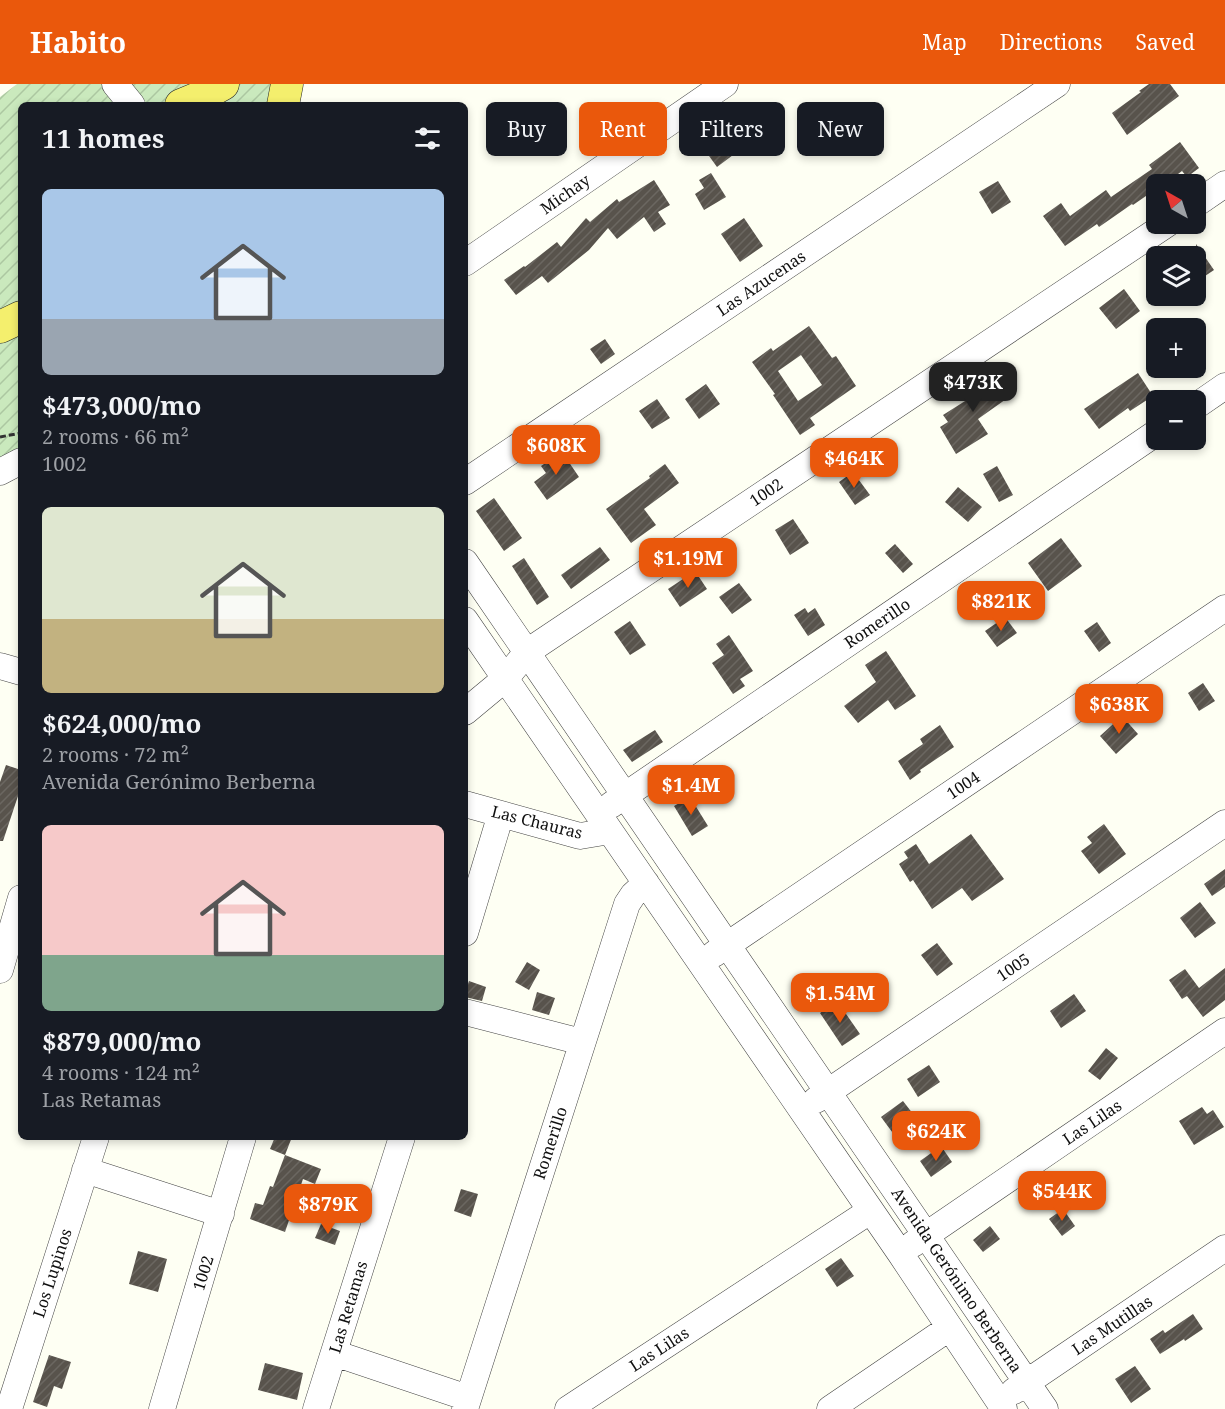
<!DOCTYPE html>
<html lang="en">
<head>
<meta charset="utf-8">
<style>
  body { margin:0; font-family:"Noto Serif",serif; background:#242831; color:#f1f3f6; height:100vh; display:flex; flex-direction:column; font-size:22px; white-space:nowrap }
  * { box-sizing:border-box; margin:0 }
  p { font-size:20px; color:#9ea1a6 }
  .icon { flex:none; width:33px; height:33px; fill:none; stroke:currentColor; stroke-width:2; stroke-linecap:round; stroke-linejoin:round }
  .map { position:relative; flex:1; overflow:hidden }
  .side { position:absolute; left:18px; top:18px; width:450px; height:1038px; display:flex; flex-direction:column; background:#171b24; border-radius:9px; box-shadow:0 3px 9px #0003 }
  .side>* { flex:none }
  .guide { position:absolute; left:486px; top:18px; width:570px; height:54px; display:flex; gap:12px }
  .needle { width:39px; rotate:321deg }
  .fabs { position:absolute; left:1146px; top:90px; display:grid; gap:12px }
  .fabs a { display:grid; place-items:center; width:60px; height:60px; border-radius:9px; background:#171b24; box-shadow:0 3px 9px #0003; font-size:30px }
  .price { position:absolute; translate:-50% -51px; padding:0 14px; border-radius:12px; background:#ea580c; color:#fff; font-size:20px; line-height:39px; filter:drop-shadow(0 2px 3px #0008) }
  .price::after { content:''; position:absolute; left:50%; top:36px; width:18px; height:14px; margin-left:-9px; background:inherit; clip-path:polygon(0 0,100% 0,50% 100%) }
  .price.on { background:#222; color:#fff }
  ul { padding:0; list-style:none }
  li { display:grid; align-content:center; gap:12px; height:318px; padding:0 24px }
  li span { display:grid; place-items:center; height:186px; border-radius:9px; color:#555 }
  li>.icon { margin-inline-start:auto }
  span .icon { width:108px; height:108px; fill:#fffc; stroke-width:1 }
  li b { font-size:26px }
  h2 { display:flex; justify-content:space-between; align-items:center; height:72px; padding:0 24px; font-size:26px }
  .chip { padding:0 21px; border-radius:9px; background:#171b24; box-shadow:0 3px 9px #0003; font-size:21px; line-height:54px }
  .chip.on { background:#ea580c; color:#fff }
  header { display:flex; align-items:center; gap:36px; box-sizing:border-box; height:84px; padding:0 30px; background:#ea580c; color:#fff }
  header strong { font-size:28px }
  nav { display:flex; gap:33px; margin-inline-start:auto; font-size:21px }
  .map>svg:first-child { display:block }
</style>
</head>
<body>
<header>
<strong>Habito</strong>
<nav><a>Map</a><a>Directions</a><a>Saved</a></nav>
</header>
<div class="map">
<svg width="1225" height="1325" viewBox="0 0 1225 1325">
  <defs>
    <pattern id="garden-furrows" width="10" height="10" patternUnits="userSpaceOnUse" patternTransform="scale(1.5)"><rect width="10" height="10" fill="#cae9bd"/><path d="M-1 1l2-2M0 10L10 0M9 11l2-2" fill="none" stroke="#acc7a1"/></pattern>
    <pattern id="building-hatch" width="6" height="6" patternUnits="userSpaceOnUse" patternTransform="scale(1.5)"><rect width="6" height="6" fill="#58534c"/><path d="M-1 1l2-2M0 6l6-6M5 7l2-2" fill="none" stroke="#6b6761"/></pattern>
  </defs>
  <rect width="100%" height="100%" fill="#fefff3"/>
  <!-- garden -->
  <path fill="url(#garden-furrows)" d="M17,0h189l-46,21h-139v345l-21,11v-364z
    M238,0h42l-5,21h-44l-17,-6z"/>
  <!-- building -->
  <path fill="url(#building-hatch)" fill-rule="evenodd" d="M1149,0h21l9,12 -52,39 -15,-22 29,-21 -2,-1z
    M719,43l18,25 -20,15 -18,-25z
    M1180,58l19,26 -12,9 -5,-6 -17,13h-9v5l-23,16 -1,-1 -33,23 -2,-3 -32,22 -22,-30 18,-13 9,13 36,-26 5,7 41,-28 -3,-4z
    M711,89l15,24 -22,13 -9,-16 9,-6 -5,-8z
    M654,96l16,25 -12,7 8,12 -12,8 -10,-15 -27,22 -9,-11 -19,22 -41,33 -6,-7 -26,19 -12,-15 20,-14 1,1 32,-25 4,5 25,-29 4,4 27,-23 2,3z
    M998,97l13,21 -19,12 -13,-22z
    M744,134l19,28 -23,16 -19,-28z
    M1196,160l18,26 -18,12z
    M1124,205l16,22 -24,18 -17,-21z
    M809,242l23,32 4,-2 20,30 -46,32 5,7 -15,10 -27,-40 2,-1 -23,-32 19,-14 2,3zM801,271l21,30 -24,16 -20,-30z
    M605,255l10,15 -14,10 -11,-15z
    M991,287l18,26 -31,22 10,15 -32,20 -16,-27 8,-5 -5,-7 30,-19 -6,-8z
    M1138,289l15,23 -23,15 -2,-3 -29,21 -15,-20z
    M706,300l14,20 -21,15 -14,-20z
    M657,315l13,19 -18,11 -13,-18z
    M562,368l17,25 -32,23 -13,-18 12,-9 -5,-7z
    M665,380l14,19 -35,26 12,16 -25,18 -25,-34 44,-31 -1,-2z
    M997,382l16,29 -14,7 -16,-28z
    M853,388l17,23 -15,10 -16,-23z
    M958,403l24,20 -14,15 -23,-20z
    M494,414l28,40 -18,13 -28,-40z
    M793,435l16,24 -19,12 -15,-25z
    M1061,454l21,28 -34,25 -20,-28z
    M895,460l18,20 -10,9 -18,-20z
    M600,463l10,13 -39,29 -10,-14z
    M524,474l25,39 -12,8 -25,-39z
    M695,487l12,18 -27,18 -12,-18z
    M739,499l13,17 -20,14 -13,-17z
    M805,524l3,5 7,-5 10,17 -17,11 -14,-21z
    M1005,533l12,16 -20,14 -12,-16z
    M630,537l16,24 -16,10 -16,-23z
    M1097,538l14,21 -12,9 -15,-21z
    M729,551l24,36 -13,8 5,7 -12,8 -21,-31 12,-8 -8,-11z
    M886,567l30,45 -21,14 -7,-10 -30,23 -14,-17 32,-24 -11,-17z
    M1203,599l12,18 -16,10 -11,-18z
    M1122,632l16,18 -22,20 -16,-18z
    M940,641l14,22 -34,23 1,2 -11,8 -12,-19 25,-17 -3,-5z
    M655,646l8,12 -31,20 -9,-12z
    M6,681l15,5v17l-18,54h-3v-59z
    M690,713l18,29 -16,10 -18,-30z
    M1104,740l22,30 -27,20 -18,-23 11,-8 -5,-6z
    M971,750l33,45 -32,22 -10,-13 -30,21 -19,-29 -3,2 -11,-18 9,-6 -4,-6 12,-8 13,20z
    M1225,785v18l-13,9 -8,-12z
    M1200,818l16,21 -21,15 -15,-20z
    M937,859l16,21 -16,12 -16,-21z
    M527,878l13,8 -11,20 -14,-8z
    M1225,884v32l-22,17 -16,-21 -5,3 -13,-19 16,-11 14,19z
    M469,897l17,6 -4,14 -17,-4v-5z
    M537,908l18,6 -6,17 -17,-5z
    M1074,910l12,17 -25,17 -11,-17z
    M837,917l23,33 -18,12 -22,-33z
    M1106,964l12,10 -18,22 -12,-9z
    M929,981l11,17 -22,15 -11,-18z
    M903,1017l17,22 -22,17 -17,-23z
    M1202,1023l5,7 6,-4 11,17 -30,18 -15,-24z
    M275,1053h17l-7,18 -15,-6z
    M941,1062l11,16 -21,15 -11,-16z
    M285,1071l36,14 -6,15 -12,-5 -18,53 -35,-13 5,-16 8,2 7,-19 3,1z
    M461,1105l17,5 -7,23 -17,-6z
    M1063,1125l12,17 -13,10 -13,-17z
    M321,1140l19,7 -5,14 -20,-7z
    M990,1142l10,13 -17,13 -10,-12z
    M138,1167l29,8 -9,33 -29,-8z
    M841,1174l13,18 -17,11 -12,-18z
    M1193,1230l10,15 -18,12 -1,-2 -24,15 -10,-15 13,-9 2,3z
    M49,1271l22,7 -9,27 -8,-3 -7,21 -14,-5z
    M265,1279l38,10 -6,27 -39,-10z
    M1135,1282l16,23 -20,14 -16,-24z"/>
  <g fill="none" stroke-linecap="round" stroke-linejoin="round">
    <!-- minor casing -->
    <g stroke="#434343" stroke-width="27">
      <path id="minor" d="M115,0l17,21
        M1196,120l29,-20
        M465,179l260,-179
        M1196,322l29,-20
        M0,388l21,-11
        M465,398l592,-398
        M465,478l580,847
        M465,536l435,633 104,156
        M0,582l21,6
        M465,628l41,-34 21,-26 640,-428
        M465,720l115,32 30,-5
        M611,721l545,-372
        M465,849l36,-119
        M714,870l511,-346
        M0,886l21,-72
        M465,928l117,30
        M816,1016l409,-277
        M85,1086l136,44
        M913,1160l312,-213
        M334,1269l134,45
        M1014,1307l211,-143
        M9,1325l87,-272
        M162,1325l81,-272
        M316,1325l86,-272
        M465,1325l162,-505 6,-9 13,-12
        M568,1325l302,-198
        M830,1325l119,-81"/>
    </g>
    <!-- major casing -->
    <g stroke="#212121" stroke-width="33">
      <path id="major" d="M181,21l17,-7 25,-14
        M283,21l4,-21
        M0,243l21,-10"/>
    </g>
    <!-- path -->
    <path stroke="#323232" stroke-width="3" stroke-dasharray="6 3" stroke-linecap="butt" d="M0,353l21,-4"/>
    <!-- minor -->
    <use href="#minor" stroke="#fff" stroke-width="26"/>
    <!-- major -->
    <use href="#major" stroke="#f4ef6d" stroke-width="32"/>
  </g>
  <g text-anchor="middle" dominant-baseline="central" stroke-width="6" stroke-linejoin="round" paint-order="stroke">
    <!-- street labels -->
    <g font-size="16" fill="#101010" stroke="#fff">
      <text transform="translate(565 110) rotate(-35)">Michay</text>
      <text transform="translate(761 199) rotate(-34)">Las Azucenas</text>
      <text transform="translate(766 408) rotate(-34)">1002</text>
      <text transform="translate(877 539) rotate(-34)">Romerillo</text>
      <text transform="translate(963 701) rotate(-34)">1004</text>
      <text transform="translate(537 738) rotate(14)">Las Chauras</text>
      <text transform="translate(1013 883) rotate(-34)">1005</text>
      <text transform="translate(1092 1038) rotate(-34)">Las Lilas</text>
      <text transform="translate(550 1059) rotate(-72)">Romerillo</text>
      <text transform="translate(52 1189) rotate(-72)">Los Lupinos</text>
      <text transform="translate(203 1189) rotate(-73)">1002</text>
      <text transform="translate(957 1196) rotate(56)">Avenida Gerónimo Berberna</text>
      <text transform="translate(348 1223) rotate(-73)">Las Retamas</text>
      <text transform="translate(1112 1241) rotate(-34)">Las Mutillas</text>
      <text transform="translate(659 1265) rotate(-33)">Las Lilas</text>
    </g>
  </g>
</svg>
<div class="fabs">
<a><svg class="needle" viewBox="-14 -14 28 28"><path d="M0-13l5 13h-10z" fill="#e53935"/><path d="M0 13l5-13h-10z" fill="#9ea1a6"/></svg></a>
<a><svg class="icon" aria-label="layers" viewBox="0 0 24 24"><path d="M12 4l9 5-9 5-9-5zM3 14l9 5 9-5"/></svg></a>
<a>+</a>
<a>−</a>
</div>
<b class="price on" style="left:973px;top:329px">$473K</b>
<b class="price" style="left:556px;top:392px">$608K</b>
<b class="price" style="left:854px;top:405px">$464K</b>
<b class="price" style="left:688px;top:505px">$1.19M</b>
<b class="price" style="left:1001px;top:548px">$821K</b>
<b class="price" style="left:1119px;top:651px">$638K</b>
<b class="price" style="left:691px;top:732px">$1.4M</b>
<b class="price" style="left:840px;top:940px">$1.54M</b>
<b class="price" style="left:936px;top:1078px">$624K</b>
<b class="price" style="left:1062px;top:1138px">$544K</b>
<b class="price" style="left:328px;top:1151px">$879K</b>
<div class="guide">
<a class="chip">Buy</a>
<a class="chip on">Rent</a>
<a class="chip">Filters</a>
<a class="chip">New</a>
</div>
<section class="side">
<h2>11 homes<svg class="icon" aria-label="filters" viewBox="0 0 24 24"><path d="M4 7h16M4 17h16"/><circle cx="9" cy="7" r="2"/><circle cx="15" cy="17" r="2"/></svg></h2>
<ul>
<li><span style="background:linear-gradient(#a9c7e8 70%,#9aa5b1 0)"><svg class="icon" aria-label="home" viewBox="0 0 24 24"><path d="M3 11l9-7 9 7M6 9v11h12V9"/></svg></span><div><b>$473,000/mo</b><p>2 rooms · 66 m²</p><p>1002</p></div></li>
<li><span style="background:linear-gradient(#dfe7d0 60%,#c2b280 0)"><svg class="icon" aria-label="home" viewBox="0 0 24 24"><path d="M3 11l9-7 9 7M6 9v11h12V9"/></svg></span><div><b>$624,000/mo</b><p>2 rooms · 72 m²</p><p>Avenida Gerónimo Berberna</p></div></li>
<li><span style="background:linear-gradient(#f6c9c9 70%,#7fa58c 0)"><svg class="icon" aria-label="home" viewBox="0 0 24 24"><path d="M3 11l9-7 9 7M6 9v11h12V9"/></svg></span><div><b>$879,000/mo</b><p>4 rooms · 124 m²</p><p>Las Retamas</p></div></li>
</ul>
</section>
</div>
</body>
</html>
